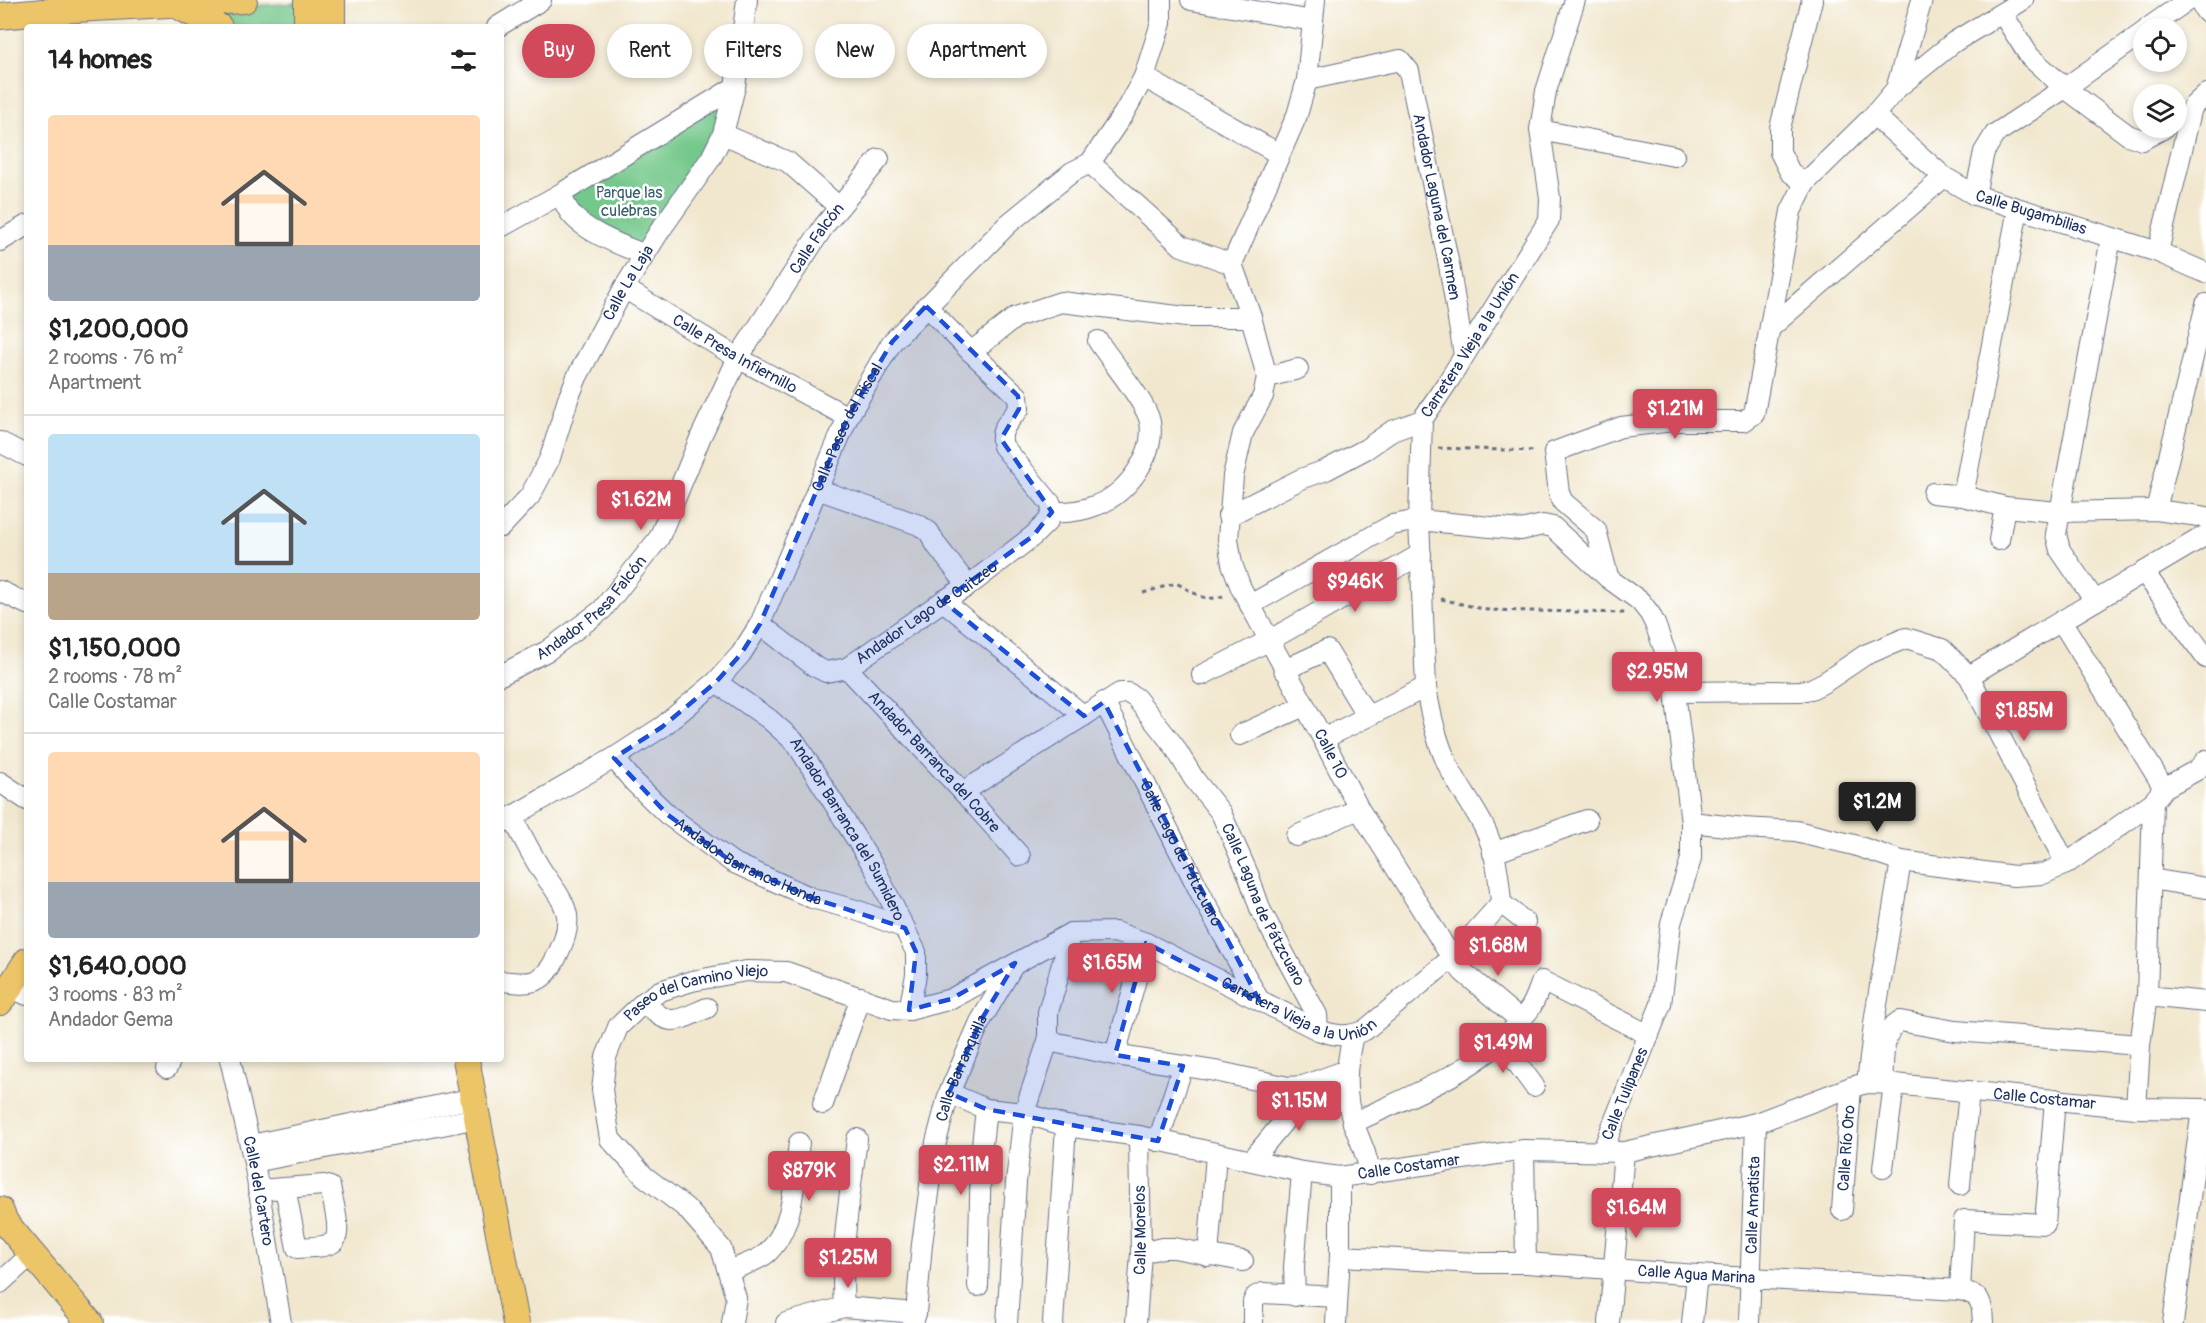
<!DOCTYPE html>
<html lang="en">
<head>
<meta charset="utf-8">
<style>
  body { margin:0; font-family:Pangolin,sans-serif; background:#f2f2f2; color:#222; height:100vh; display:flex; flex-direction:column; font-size:22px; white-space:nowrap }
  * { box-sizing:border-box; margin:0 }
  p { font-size:20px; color:#767676 }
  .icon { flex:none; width:33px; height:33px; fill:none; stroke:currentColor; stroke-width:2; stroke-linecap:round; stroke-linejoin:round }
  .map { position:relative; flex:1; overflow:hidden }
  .side { position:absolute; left:24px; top:24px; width:480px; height:1038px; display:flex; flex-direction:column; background:#fff; border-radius:6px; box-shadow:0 3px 9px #0003 }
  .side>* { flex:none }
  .banner { position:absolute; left:522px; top:24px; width:570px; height:54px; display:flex; gap:12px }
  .controls { position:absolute; left:2133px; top:18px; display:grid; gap:12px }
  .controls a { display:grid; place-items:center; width:54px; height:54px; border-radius:50%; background:#fff; box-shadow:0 3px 9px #0003; font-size:30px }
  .price { position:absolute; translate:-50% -51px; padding:0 14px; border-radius:6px; background:#d1495b; color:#fff; font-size:20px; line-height:39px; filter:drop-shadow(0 2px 3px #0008) }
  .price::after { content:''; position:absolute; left:50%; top:36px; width:18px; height:14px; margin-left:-9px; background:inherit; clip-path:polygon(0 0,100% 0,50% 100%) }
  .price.on { background:#222; color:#fff }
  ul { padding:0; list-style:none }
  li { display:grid; align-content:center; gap:12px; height:318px; padding:0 24px }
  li+li { border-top:2px solid #e0e0e0 }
  li span { display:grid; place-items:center; height:186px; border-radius:6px; color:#555 }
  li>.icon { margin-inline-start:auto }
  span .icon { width:108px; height:108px; fill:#fffc; stroke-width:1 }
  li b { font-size:26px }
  h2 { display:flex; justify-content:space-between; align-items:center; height:72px; padding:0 24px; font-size:26px }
  .tag { padding:0 21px; border-radius:27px; background:#fff; box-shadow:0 3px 9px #0003; font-size:21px; line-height:54px }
  .tag.on { background:#d1495b; color:#fff }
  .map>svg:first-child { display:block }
</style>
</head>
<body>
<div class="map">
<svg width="2206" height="1323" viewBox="0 0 2206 1323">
  <rect width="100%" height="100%" fill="#fff"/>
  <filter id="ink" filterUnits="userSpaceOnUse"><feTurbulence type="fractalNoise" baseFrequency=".0167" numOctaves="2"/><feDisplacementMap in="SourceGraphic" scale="12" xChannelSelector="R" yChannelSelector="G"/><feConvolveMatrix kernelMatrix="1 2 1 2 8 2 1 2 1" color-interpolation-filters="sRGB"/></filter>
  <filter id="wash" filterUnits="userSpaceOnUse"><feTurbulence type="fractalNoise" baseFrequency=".008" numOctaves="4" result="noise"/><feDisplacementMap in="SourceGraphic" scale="24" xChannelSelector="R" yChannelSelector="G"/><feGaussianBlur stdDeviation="1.35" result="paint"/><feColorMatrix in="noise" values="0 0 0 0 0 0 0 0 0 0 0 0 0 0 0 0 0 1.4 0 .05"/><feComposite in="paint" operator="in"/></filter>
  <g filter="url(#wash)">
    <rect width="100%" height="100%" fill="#f1e7ce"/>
    <!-- green -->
    <path fill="#74c88b" stroke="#487c74" stroke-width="1.5" d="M300,3v24h-62l-35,-18z
      M734,91l-11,43 -78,121 -38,-16 -47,-45z"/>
  </g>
  <g filter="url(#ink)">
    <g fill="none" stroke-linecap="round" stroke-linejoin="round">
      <!-- minor casing -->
      <g stroke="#666f85" stroke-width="22">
        <g id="minor">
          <path d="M1191,0l122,21"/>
          <path id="s1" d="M1315,0l-8,80 -10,35 -65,149 19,53 16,60 -4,19 -20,37 -10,43 -5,63 4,25 9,24 82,151 36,70 93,149 11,14 57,48"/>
          <path d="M2198,0l8,12"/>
          <path d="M2002,13l28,44 35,31 63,47 14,5 22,-12"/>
          <path d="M497,27l44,-27"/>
          <path d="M2148,28l40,-28"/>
          <path d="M1144,77l135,77"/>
          <path id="s2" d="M1307,80l93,-20 9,11 40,194 15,90"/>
          <path d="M1896,89l26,-89"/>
          <path id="s3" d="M1874,115l70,62 31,18 183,57 48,21"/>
          <path d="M1540,130l134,26"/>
          <path d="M723,134l65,28 51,45"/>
          <path d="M1090,163l92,83 50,18"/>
          <path d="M1805,183l-15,-11 -10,-20v-24l32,-128"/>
          <path d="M560,194c3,6 6,12 9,17 13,20 54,35 76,44"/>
          <path d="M1975,195l9,-43 11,-18 70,-46 79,-56"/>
          <path d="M501,227l61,-34 173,-106"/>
          <path d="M0,241l27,-16"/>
          <path d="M2158,252l34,-145 14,-13"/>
          <path id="s4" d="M624,288l114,70 110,59"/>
          <path d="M926,306l45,46 47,44 1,13c-10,12 -21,21 -16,37l48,58 1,8"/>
          <path d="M1770,328l174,-151"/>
          <path d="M971,352l45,-35 45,-15 125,15h65"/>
          <path d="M1267,377l31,-8"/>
          <path d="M0,442l27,14"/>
          <path d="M817,489l102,36 10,7 8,14 31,40"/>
          <path d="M1933,493l30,3 42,11 53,5 98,-2 50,7"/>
          <path d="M1963,496l55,-287"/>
          <path d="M2156,510l50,-206"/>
          <path d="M1052,512c16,1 30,-1 45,-7 30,-11 59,-51 53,-83 -3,-19 -40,-62 -52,-81"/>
          <path d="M1228,516l73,-37 25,-9 40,-21 26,-18 30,-11"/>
          <path id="s5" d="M501,527l29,-31 20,-38 18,-59 9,-22 47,-89 35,-56 52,-74 12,-24 12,-47 12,-87"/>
          <path d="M1999,540l6,-33"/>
          <path d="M2144,572l62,86"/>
          <path d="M1608,576l-12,-46 -33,-28 -4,-9 -5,-41 67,-25 52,-6h71l10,-7 37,-203 14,-28 69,-68 22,-26 58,-47 69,-42"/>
          <path d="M0,591l27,13"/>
          <path d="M943,601l141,115"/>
          <path d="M2095,601l-35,-51 -4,-16 55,-296"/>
          <path d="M1250,605l142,-80 27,-5 102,10 22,-5 10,2 55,51 32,23 10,13 5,10 14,38 6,30 16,130v37l-20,64 -10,81 -59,148"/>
          <path d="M2062,622l102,166"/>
          <path id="s6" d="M760,624l54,42 12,6 21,-4 96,-67 25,-15 65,-50 15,-15 4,-9"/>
          <path id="s7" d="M847,668l116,124 57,64"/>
          <path d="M1284,670l43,-20 40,66"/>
          <path id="s8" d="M501,675l46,-24 55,-41 57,-72 42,-102 37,-78 86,-132 55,-67"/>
          <path d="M1202,675l68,-35 151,-86"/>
          <path d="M1969,676l237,-141"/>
          <path id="s9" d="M716,682l53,37 27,24 79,126 41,83v23l-7,35"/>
          <path d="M1675,692l126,-1 10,-2 14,-7 40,-27 41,-17 36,11 27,27 97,188"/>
          <path id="s10" d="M1104,702l100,198 55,100"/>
          <path d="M1240,735l64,-29"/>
          <path d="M1323,739l103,-52"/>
          <path id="s11" d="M614,758l19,23 35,34 64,47 80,36 44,12 49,18"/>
          <path d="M0,782l27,18"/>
          <path id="s12" d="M963,792l157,-99h8l8,5 38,48 20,33 27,34 27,61 13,37 56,104 1,15"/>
          <path d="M1691,822l53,6 52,3 58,14 47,16 113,15 29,-2 23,-10 87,-62 11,-14 33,-18 9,-10"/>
          <path id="s13" d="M501,823l113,-65 48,-31 54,-45 25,-28 19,-30 88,-207 44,-75 116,-118 64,-52 18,-9 34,-50 20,-36 17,-54v-23"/>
          <path d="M1296,836l63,-27"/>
          <path d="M1493,853l94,-33"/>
          <path d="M2151,879l55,9"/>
          <path d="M1501,903l24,19"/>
          <path d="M501,981c27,3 41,5 54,-21 7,-14 14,-29 12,-45 -3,-16 -16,-30 -25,-44 -11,-17 -20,-35 -29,-53"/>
          <path d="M10,987l17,8"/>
          <path d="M2147,996l59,6"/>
          <path d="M644,1002c26,27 32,19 63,6"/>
          <path d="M1353,1035c-7,30 -10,60 1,90 7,18 13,29 16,49"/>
          <path d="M1048,1041l67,14 100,16 73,16 15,-1 44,-16"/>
          <path d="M1501,1041l33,45"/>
          <path d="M1115,1055l31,-112"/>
          <path id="s14" d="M230,1059l24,103 27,161"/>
          <path d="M167,1068l4,-9"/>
          <path d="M1867,1083l8,-67 26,-155"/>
          <path d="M1882,1083c2,-19 -2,-52 18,-62l55,10 185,14"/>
          <path id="s15" d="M949,1093l37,16 38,4 42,13 73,10 163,36 38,5 184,-27 100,2 132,-29 95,-36 16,-4 27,1 242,24 70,1"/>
          <path d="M823,1104l38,-107"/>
          <path d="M2136,1108l4,-63 7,-49 6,-194"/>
          <path d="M1353,1123c64,-31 132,-53 176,-113 6,-8 9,-19 13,-29l107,54"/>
          <path d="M1158,1141l25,-75"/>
          <path d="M251,1145l223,-47"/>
          <path d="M1524,1150l2,113"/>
          <path d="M1252,1160l65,-79"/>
          <path d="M254,1162l224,-44"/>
          <path d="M1883,1168l11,-84"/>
          <path d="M1960,1185l9,-94"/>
          <path d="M258,1190l66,-5 6,2c2,11 14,50 2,56 -9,5 -25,4 -35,5l-12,-60"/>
          <path id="s16" d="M1842,1210l9,-123"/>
          <path d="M1141,1253l21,-5h12l69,13"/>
          <path d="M1208,1256l8,-102"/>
          <path id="s17" d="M1340,1256l137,7h49l171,12 263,15c22,5 22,12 23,33"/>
          <path d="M729,1271c11,-5 29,-10 38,-18 28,-26 27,-75 32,-110"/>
          <path d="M0,1283l32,-29"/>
          <path d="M978,1286l3,-132 5,-45"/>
          <path d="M1960,1290l4,-70 81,4 10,-125"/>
          <path d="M1295,1296l-1,-29 8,-95"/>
          <path d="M844,1307c-4,-56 6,-112 13,-168"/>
          <path id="s18" d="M732,1323l4,-25 -15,-50 -35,-40 -42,-32 -34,-37 -8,-49 4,-33 12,-30 26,-25 16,-11 32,-10 54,-10 40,1 106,37 17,1 42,-11 120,-66 44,-1 31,11 172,87c18,6 29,8 47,0l87,-72 49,-55c-2,-26 -5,-52 -17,-76 -11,-22 -27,-42 -37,-64 -11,-24 -17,-50 -21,-76l-7,-167 3,-100 27,-40 100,-160 1,-22 -10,-68 6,-39 29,-91"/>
          <path d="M786,1323l58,-16 72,6"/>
          <path id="s19" d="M913,1323l3,-10 6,-69 14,-102 13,-49 31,-71 33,-56"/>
          <path d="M1007,1323l9,-141 8,-69 24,-72v-29l23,-79"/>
          <path d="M1053,1323l13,-197"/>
          <path id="s20" d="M1136,1323l5,-70 -2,-117"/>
          <path d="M1253,1323v-21l3,-6 7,-3 73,4"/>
          <path d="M1336,1323l4,-67v-79"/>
          <path d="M1609,1323l15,-171"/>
          <path d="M1692,1323l5,-48"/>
          <path id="s21" d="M1749,1323l7,-200"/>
          <path d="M2173,1323l29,-214"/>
        </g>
      </g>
      <!-- major casing -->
      <g stroke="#666f85" stroke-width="28">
        <path id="major" d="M307,0v27
          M174,4l45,23
          M0,16l75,-7 169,-9
          M332,27v-27
          M0,1002l27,-41
          M466,1059l50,264
          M0,1210l5,12 85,101"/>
      </g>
      <!-- path -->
      <path stroke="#666f85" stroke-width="3" stroke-dasharray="4.5 4.5" stroke-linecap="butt" d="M1438,448l99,3
        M1143,593l33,-10c18,9 29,21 49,12
        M1441,599l46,11 138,3"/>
      <!-- minor -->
      <use href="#minor" stroke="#fff" stroke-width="20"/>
      <!-- major -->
      <use href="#major" stroke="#edc569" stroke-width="26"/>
    </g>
  </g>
  <!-- marked area -->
  <path fill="#1d4ed8" fill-opacity="0.2" stroke="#1d4ed8" stroke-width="4.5" stroke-dasharray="12 8" stroke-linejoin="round" d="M926,306l92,90 1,13 -18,30 51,73 -19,24 -90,65 141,115 20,-14 156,300 -114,-59 -31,112 68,11 -25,75 -172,-32 -37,-16 31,-71 35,-59 -64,36 -42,11 7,-58 -11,-24 -93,-30 -80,-36 -64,-47 -54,-57 48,-31 54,-45 25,-28 19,-30 88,-207 44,-75z"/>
  <g text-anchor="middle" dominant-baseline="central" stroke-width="5" stroke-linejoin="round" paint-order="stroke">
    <!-- park labels -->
    <g font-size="16" fill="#365d6c" stroke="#fff">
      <text x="629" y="193">Parque las<tspan x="629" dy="18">culebras</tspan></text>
    </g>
    <!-- street labels -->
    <g font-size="16" fill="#1b2f5e" stroke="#fff">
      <text stroke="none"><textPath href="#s2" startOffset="248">Andador Laguna del Carmen</textPath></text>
      <text stroke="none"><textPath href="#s3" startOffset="188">Calle Bugambilias</textPath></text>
      <text stroke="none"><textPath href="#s8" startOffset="552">Calle Falcón</textPath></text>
      <text stroke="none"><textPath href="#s5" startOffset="278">Calle La Laja</textPath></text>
      <text stroke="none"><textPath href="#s18" startOffset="1935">Carretera Vieja a la Unión</textPath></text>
      <text stroke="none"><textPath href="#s4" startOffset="129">Calle Presa Infiernillo</textPath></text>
      <text stroke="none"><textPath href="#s13" startOffset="546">Calle Paseo del Riscal</textPath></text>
      <text stroke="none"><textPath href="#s8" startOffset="114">Andador Presa Falcón</textPath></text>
      <text stroke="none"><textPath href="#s6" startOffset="200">Andador Lago de Cuitzeo</textPath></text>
      <text stroke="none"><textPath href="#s1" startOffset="806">Calle 10</textPath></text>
      <text stroke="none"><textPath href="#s7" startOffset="128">Andador Barranca del Cobre</textPath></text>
      <text stroke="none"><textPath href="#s9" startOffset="201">Andador Barranca del Sumidero</textPath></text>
      <text stroke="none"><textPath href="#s10" startOffset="170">Calle Lago de Pátzcuaro</textPath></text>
      <text stroke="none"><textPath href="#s11" startOffset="172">Andador Barranca Honda</textPath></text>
      <text stroke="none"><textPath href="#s12" startOffset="447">Calle Laguna de Pátzcuaro</textPath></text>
      <text stroke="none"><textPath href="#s18" startOffset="1089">Carretera Vieja a la Unión</textPath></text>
      <text stroke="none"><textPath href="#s18" startOffset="438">Paseo del Camino Viejo</textPath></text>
      <text stroke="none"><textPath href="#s19" startOffset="261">Calle Barranquilla</textPath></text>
      <text transform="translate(1625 1094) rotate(-68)">Calle Tulipanes</text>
      <text stroke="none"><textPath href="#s15" startOffset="1119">Calle Costamar</textPath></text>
      <text stroke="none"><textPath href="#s16" startOffset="62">Calle Río Oro</textPath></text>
      <text stroke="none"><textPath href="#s15" startOffset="471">Calle Costamar</textPath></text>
      <text stroke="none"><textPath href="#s14" startOffset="135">Calle del Cartero</textPath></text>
      <text stroke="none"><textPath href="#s21" startOffset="118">Calle Amatista</textPath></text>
      <text stroke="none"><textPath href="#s20" startOffset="93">Calle Morelos</textPath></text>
      <text stroke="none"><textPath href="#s17" startOffset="357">Calle Agua Marina</textPath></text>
    </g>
  </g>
</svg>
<div class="controls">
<a><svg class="icon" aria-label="locate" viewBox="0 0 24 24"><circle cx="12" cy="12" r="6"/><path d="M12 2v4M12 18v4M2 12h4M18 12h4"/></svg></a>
<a><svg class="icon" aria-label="layers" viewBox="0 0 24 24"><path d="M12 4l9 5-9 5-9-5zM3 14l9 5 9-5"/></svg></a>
</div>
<b class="price" style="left:1675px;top:440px">$1.21M</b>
<b class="price" style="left:641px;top:531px">$1.62M</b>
<b class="price" style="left:1355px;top:613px">$946K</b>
<b class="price" style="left:1657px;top:703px">$2.95M</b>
<b class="price" style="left:2024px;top:742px">$1.85M</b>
<b class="price on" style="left:1877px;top:833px">$1.2M</b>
<b class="price" style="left:1498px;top:977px">$1.68M</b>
<b class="price" style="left:1112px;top:994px">$1.65M</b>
<b class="price" style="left:1503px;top:1074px">$1.49M</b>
<b class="price" style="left:1299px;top:1132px">$1.15M</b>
<b class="price" style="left:961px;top:1196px">$2.11M</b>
<b class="price" style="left:809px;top:1202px">$879K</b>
<b class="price" style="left:1636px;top:1239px">$1.64M</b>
<b class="price" style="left:848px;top:1289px">$1.25M</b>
<div class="banner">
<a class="tag on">Buy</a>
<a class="tag">Rent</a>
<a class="tag">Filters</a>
<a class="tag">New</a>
<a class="tag">Apartment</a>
</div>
<section class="side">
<h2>14 homes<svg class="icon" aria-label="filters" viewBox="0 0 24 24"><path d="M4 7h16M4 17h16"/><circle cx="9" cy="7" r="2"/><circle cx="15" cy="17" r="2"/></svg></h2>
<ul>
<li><span style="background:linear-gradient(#ffd9b3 70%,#9aa5b1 0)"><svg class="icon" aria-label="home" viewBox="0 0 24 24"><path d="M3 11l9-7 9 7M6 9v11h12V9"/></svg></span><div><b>$1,200,000</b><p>2 rooms · 76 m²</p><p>Apartment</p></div></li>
<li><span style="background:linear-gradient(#bfe0f5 75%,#b9a48a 0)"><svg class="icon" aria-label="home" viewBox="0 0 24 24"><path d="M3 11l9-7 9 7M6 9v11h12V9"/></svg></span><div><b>$1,150,000</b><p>2 rooms · 78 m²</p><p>Calle Costamar</p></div></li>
<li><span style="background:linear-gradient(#ffd9b3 70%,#9aa5b1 0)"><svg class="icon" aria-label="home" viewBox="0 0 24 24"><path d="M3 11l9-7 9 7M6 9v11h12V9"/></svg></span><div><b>$1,640,000</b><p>3 rooms · 83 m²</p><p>Andador Gema</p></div></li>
</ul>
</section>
</div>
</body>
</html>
